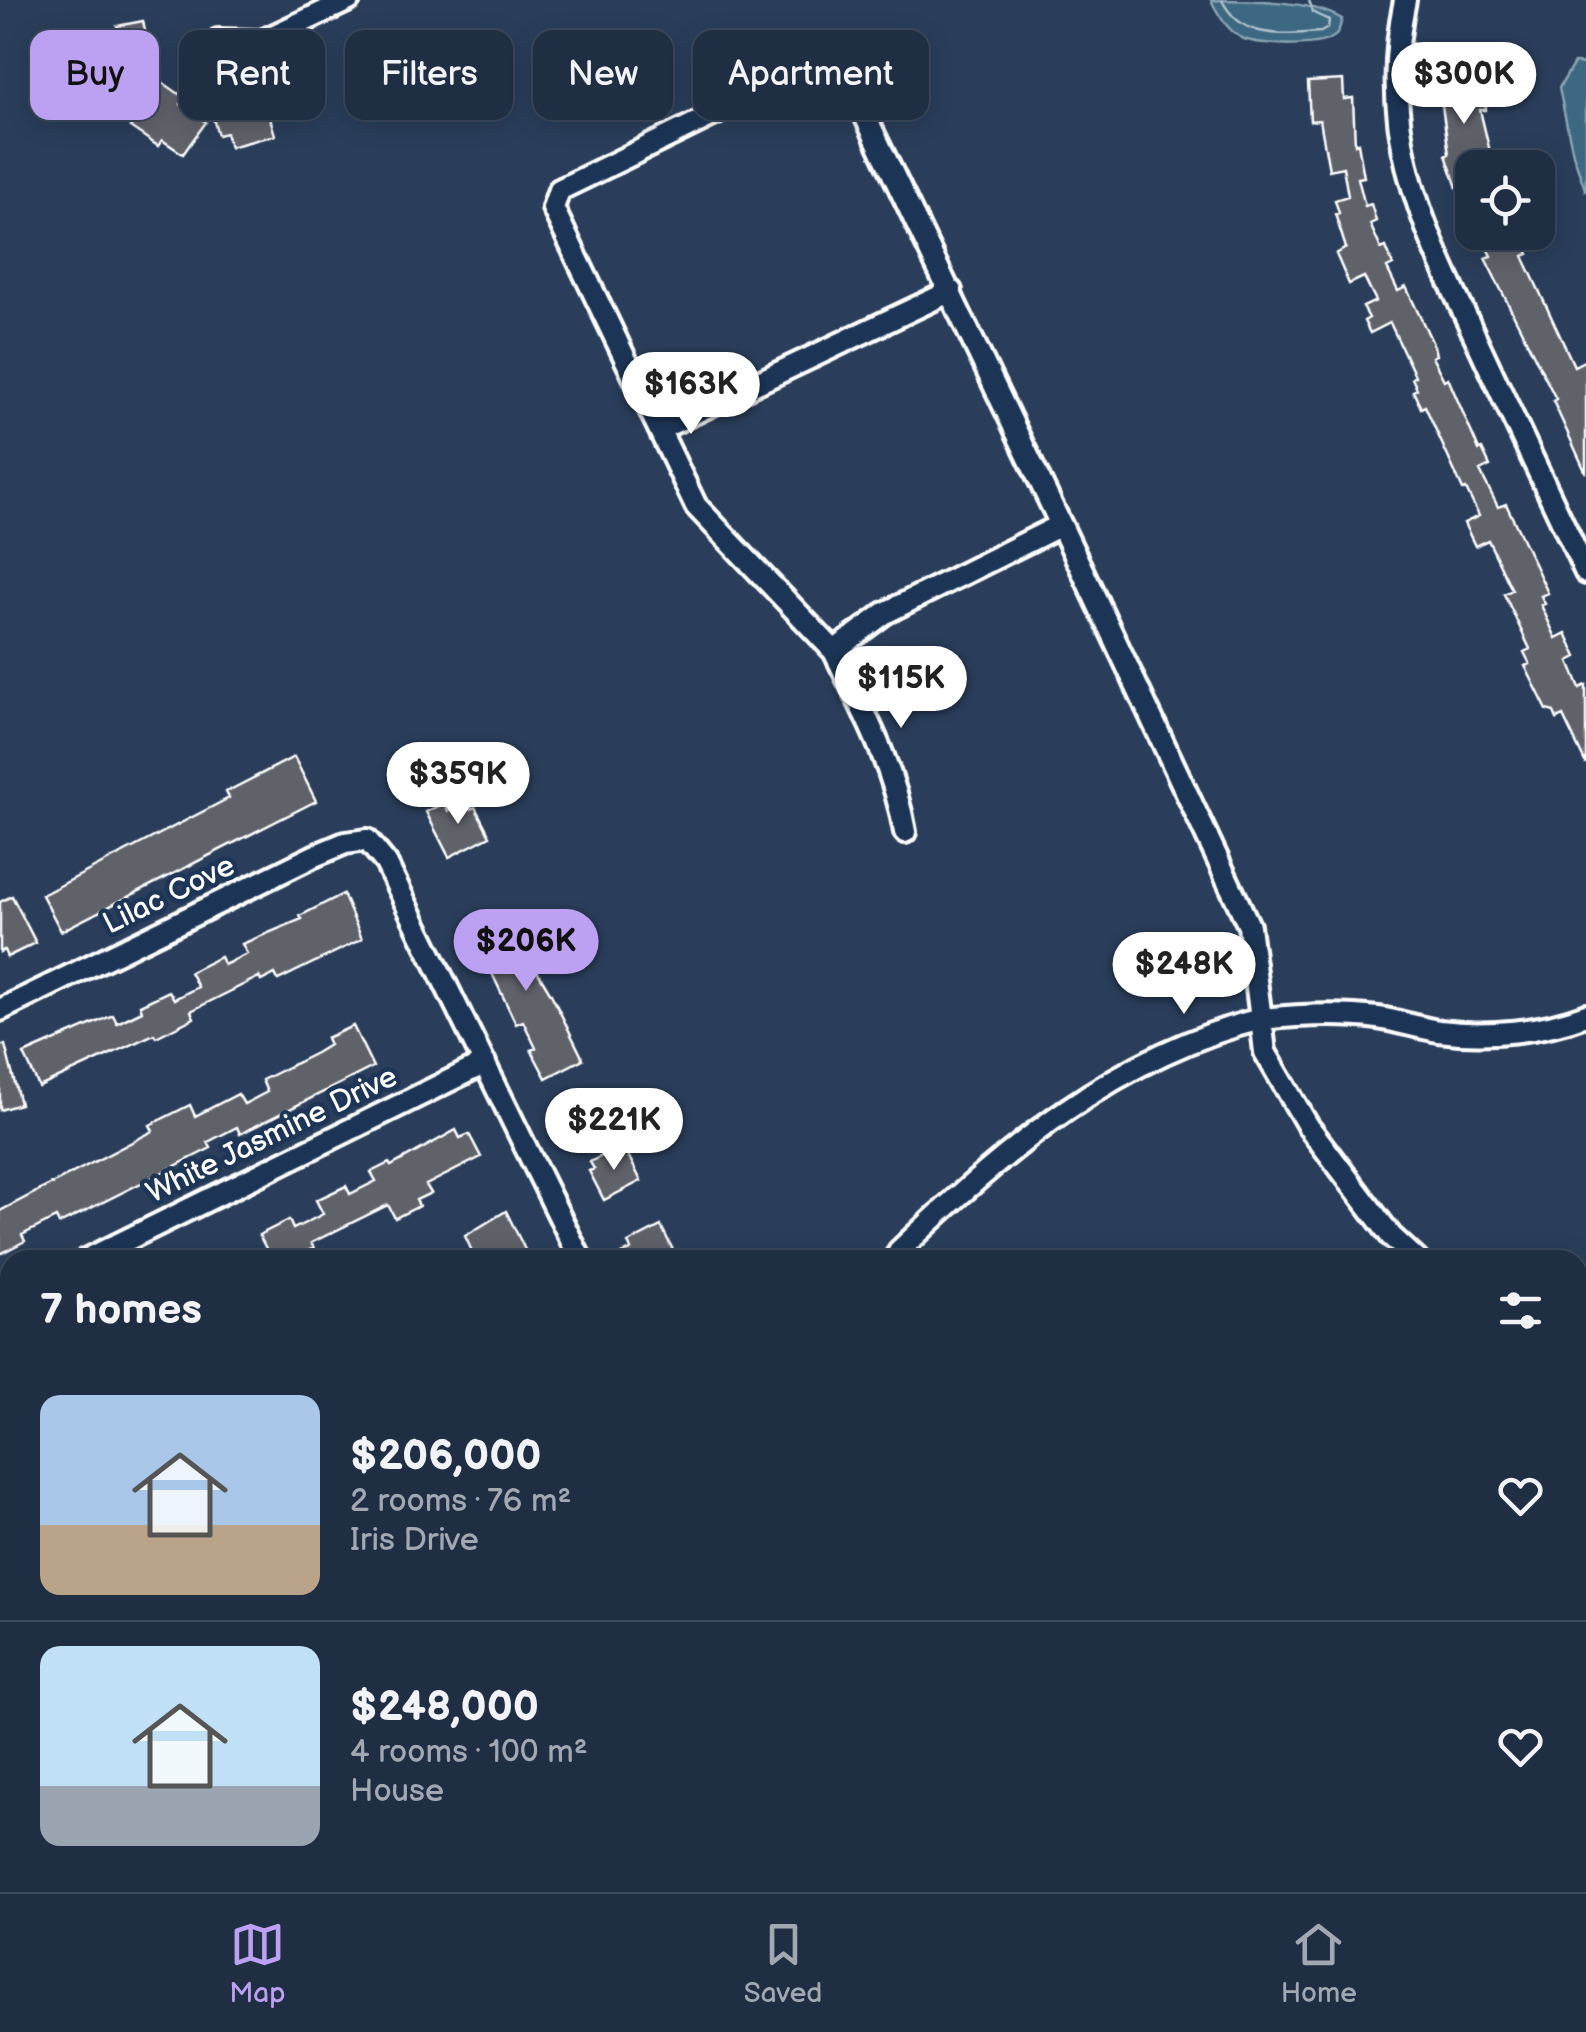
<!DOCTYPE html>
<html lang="en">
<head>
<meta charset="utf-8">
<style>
  body { margin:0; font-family:"Balsamiq Sans",sans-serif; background:#2d3a4f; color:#f1f3f6; height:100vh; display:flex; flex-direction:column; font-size:38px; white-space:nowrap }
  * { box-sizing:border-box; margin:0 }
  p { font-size:32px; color:#a2a8b2 }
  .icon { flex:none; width:55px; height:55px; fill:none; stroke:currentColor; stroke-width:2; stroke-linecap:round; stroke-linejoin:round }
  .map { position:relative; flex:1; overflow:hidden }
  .panel { position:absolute; left:0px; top:1250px; width:1588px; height:642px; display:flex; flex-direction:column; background:#202e44; border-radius:30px 30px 0 0; box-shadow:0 5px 25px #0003,0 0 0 2px #3d4a5d }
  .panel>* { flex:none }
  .top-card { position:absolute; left:30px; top:30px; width:1000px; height:90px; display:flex; gap:20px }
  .fabs { position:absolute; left:1455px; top:150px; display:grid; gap:20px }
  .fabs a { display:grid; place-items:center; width:100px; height:100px; border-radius:20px; background:#202e44; box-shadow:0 5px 25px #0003,0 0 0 2px #3d4a5d; font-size:50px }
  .price { position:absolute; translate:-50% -85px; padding:0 22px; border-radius:35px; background:#fff; color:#222; font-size:32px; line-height:65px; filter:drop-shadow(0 2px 5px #0008) }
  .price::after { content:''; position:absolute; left:50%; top:60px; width:30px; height:22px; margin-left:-15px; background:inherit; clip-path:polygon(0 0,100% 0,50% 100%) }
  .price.active { background:#bca0f2; color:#111 }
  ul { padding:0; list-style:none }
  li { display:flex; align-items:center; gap:30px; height:250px; padding:0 40px }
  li+li { border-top:2px solid #3d4a5d }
  li span { display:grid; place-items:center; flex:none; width:280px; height:200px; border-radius:20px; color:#555 }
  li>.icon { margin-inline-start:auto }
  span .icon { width:120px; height:120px; fill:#fffc; stroke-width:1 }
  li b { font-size:42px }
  h2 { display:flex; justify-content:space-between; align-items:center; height:120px; padding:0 40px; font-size:42px }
  .chip { padding:0 35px; border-radius:20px; background:#202e44; box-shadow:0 5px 25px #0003,0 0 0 2px #3d4a5d; font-size:35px; line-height:90px }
  .chip.active { background:#bca0f2; color:#111 }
  .dock { display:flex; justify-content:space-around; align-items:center; height:140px; border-top:2px solid #3d4a5d; background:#202e44; font-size:28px; color:#a2a8b2 }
  .dock a { display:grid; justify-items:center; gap:5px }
  .dock .active { color:#bca0f2 }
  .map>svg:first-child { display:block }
</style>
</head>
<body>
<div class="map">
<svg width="1586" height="1892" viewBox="0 0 1586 1892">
  <rect width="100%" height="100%" fill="#2a3e5b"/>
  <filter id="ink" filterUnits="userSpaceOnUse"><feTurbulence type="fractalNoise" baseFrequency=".01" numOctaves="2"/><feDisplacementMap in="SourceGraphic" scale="20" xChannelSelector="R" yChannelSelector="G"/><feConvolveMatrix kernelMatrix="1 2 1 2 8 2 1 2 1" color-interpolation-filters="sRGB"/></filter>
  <g filter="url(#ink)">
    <!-- water -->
    <path fill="#3c6881" stroke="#8aa4b3" stroke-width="2.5" d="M1211,0c41,0 99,0 131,19 -1,3 -3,12 -5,15 -13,15 -78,12 -95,4 -15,-8 -24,-24 -31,-38z
      M1574,63l12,1v128l-13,-38 -14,-66z"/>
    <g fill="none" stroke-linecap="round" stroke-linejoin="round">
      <!-- shore -->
      <path stroke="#b1c3cd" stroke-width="2.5" d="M1222,0c20,41 60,34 99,32l7,-4 1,-8 -17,-8 -3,-12"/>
    </g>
    <!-- building -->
    <path fill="#60626a" stroke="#fff" stroke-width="2.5" d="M143,21l6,30 -9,2 5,28 -34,6 -4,-23 -10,2 -3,-14 12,-3 -1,-7 14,-3 -2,-13z
      M1484,69l2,41h-6l12,50 -20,4 -1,66 -25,-75 3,-1 -12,-83z
      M1343,80l1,19 9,-1 2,46 3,-1 6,34 -6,1 7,28 6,-2 5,17 -6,3 11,25 5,-2 7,18 -6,3 11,23 8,-4 28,59 2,9 -4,2 12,23 4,-2 31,72 3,-1 8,17 -10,5 18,36 8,-3 42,89 -7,3 4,8 -4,1 15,33 10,-5 11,24 -8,4 11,27 6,-3v79l-23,-48 -6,3 -3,-7 -7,-2 -22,-44 5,-2 -6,-12 6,-3 -26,-55 8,-4 -24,-50 -13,6 -11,-23 15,-7 -13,-27 -3,1 -38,-84 -4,2 -8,-17 4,-2 -5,-11 3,-2 -25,-53 -20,10 -6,-12 5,-3 -6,-11 13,-6 -12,-24 -15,7 -13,-30 10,-6 -11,-34 4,-1 -4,-13 13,-4 -5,-29 -14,3 -9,-50 -10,1 -2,-39z
      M162,82l23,16 -4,6 25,18 -23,32 -21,-14 -4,6 -28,-19z
      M239,108l2,7 26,-7 8,27 -45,12 -4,-14 -8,2 -6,-20z
      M1504,232h16l9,22 -6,2 51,110 12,-6v113l-33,-72 3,-2 -71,-141 6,-2 -4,-8 5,-3 -3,-6z
      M294,757l22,44 -255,130 -19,-36 187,-97 -3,-6z
      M467,801l4,8 4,-2 15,29 -41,21 -23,-45 18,-9 4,8z
      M343,894l19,45 -84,41 -3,-6 -14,7 -2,-4 -68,34 3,7 -38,19 -2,-3 -115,53 -15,-33 89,-39 4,8 25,-12 -2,-6 29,-14 5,8 24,-12 -8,-15 30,-15 4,8 23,-11 -5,-10 60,-25 -2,-3z
      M12,896l24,47 -29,14 -3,-7 -4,2v-50z
      M503,912l7,15 11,-6 6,13 -10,5 15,32 4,-2 15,25 32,65 -37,19 -15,-28 5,-2 -13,-27 -7,3 -46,-97z
      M353,1026l20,41 -133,67 -3,-7 -29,15 3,6 -152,76 -3,-6 -34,17 3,6 -25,13v-43l153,-80 -3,-6 40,-20 5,11 43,-22 6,10 23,-12 -5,-12 54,-27 13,-8 -3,-7z
      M0,1045h5l15,59 -20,6z
      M456,1130l4,8 9,-4 12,23 -55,28 5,8 -15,7 3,6 -24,12 -7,-13 -77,38 3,5 -25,12h-17l-13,-25 30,-15 4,9 30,-15 -7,-14 30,-14 4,8 26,-13 -5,-9 18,-9 2,3z
      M623,1145l18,36 -37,19 -15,-29 5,-2 -4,-7z
      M506,1211l24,49h-54l-11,-24z
      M661,1226l17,34h-68l21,-10 -3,-7z"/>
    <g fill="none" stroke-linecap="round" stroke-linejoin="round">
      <!-- lane casing -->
      <g stroke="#fff" stroke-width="18">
        <path id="lane" d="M0,1702l10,3"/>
      </g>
      <!-- street casing -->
      <g stroke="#fff" stroke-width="28">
        <path id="street" d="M1405,0c-30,141 23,235 80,358 33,71 68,143 101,215
          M218,40l44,1 87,-41
          M660,429l291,-138
          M1061,525l-225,-470 -277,135 -6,18 143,298 138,145 51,-38 176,-88 188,401 12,93c38,-4 78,-6 117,-1 21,3 41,10 61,13 49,6 102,1 147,-16
          M834,651c29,59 60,116 71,181
          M0,1010l314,-154 31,-13 22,-3 19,23 195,397
          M86,1260l399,-197
          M895,1260l4,-9c104,-100 219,-197 362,-232l4,33 43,74 83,110 26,24
          M0,1303l10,-5
          M1578,1411l8,11
          M606,1882l5,10
          M820,1892l20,-10"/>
      </g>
      <!-- secondary casing -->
      <g stroke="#fff" stroke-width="35">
        <path id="secondary" d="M1578,1811l8,-4
          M1412,1892l19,-10"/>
      </g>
      <!-- lane -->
      <use href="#lane" stroke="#1d3557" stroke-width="10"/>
      <!-- street -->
      <use href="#street" stroke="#1d3557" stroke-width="20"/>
      <!-- secondary -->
      <use href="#secondary" stroke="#1d3557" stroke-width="28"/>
    </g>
  </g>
  <g text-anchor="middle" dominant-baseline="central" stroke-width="9" stroke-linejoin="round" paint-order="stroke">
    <!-- street labels -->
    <g font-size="30" fill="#fff" stroke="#1d3557">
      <text transform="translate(169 895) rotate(-26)">Lilac Cove</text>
      <text transform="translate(272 1135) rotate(-26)">White Jasmine Drive</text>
    </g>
  </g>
</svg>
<div class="fabs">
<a><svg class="icon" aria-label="locate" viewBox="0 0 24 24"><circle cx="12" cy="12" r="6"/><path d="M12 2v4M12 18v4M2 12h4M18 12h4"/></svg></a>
</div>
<b class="price" style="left:1464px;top:127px">$300K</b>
<b class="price" style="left:691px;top:437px">$163K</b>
<b class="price" style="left:901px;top:731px">$115K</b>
<b class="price" style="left:458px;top:827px">$359K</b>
<b class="price active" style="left:526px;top:994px">$206K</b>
<b class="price" style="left:1184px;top:1017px">$248K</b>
<b class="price" style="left:614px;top:1173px">$221K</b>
<div class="top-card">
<a class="chip active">Buy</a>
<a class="chip">Rent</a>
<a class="chip">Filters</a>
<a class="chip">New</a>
<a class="chip">Apartment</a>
</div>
<section class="panel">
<h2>7 homes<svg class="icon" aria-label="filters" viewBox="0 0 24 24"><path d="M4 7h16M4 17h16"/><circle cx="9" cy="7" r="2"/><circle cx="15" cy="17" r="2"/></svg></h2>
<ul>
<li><span style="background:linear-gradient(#a9c7e8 65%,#b9a48a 0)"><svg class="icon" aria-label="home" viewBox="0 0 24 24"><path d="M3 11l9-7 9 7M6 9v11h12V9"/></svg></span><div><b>$206,000</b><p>2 rooms · 76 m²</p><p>Iris Drive</p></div><svg class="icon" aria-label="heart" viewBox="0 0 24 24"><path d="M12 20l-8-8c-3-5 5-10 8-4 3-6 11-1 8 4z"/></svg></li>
<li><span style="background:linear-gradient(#bfe0f5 70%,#9aa5b1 0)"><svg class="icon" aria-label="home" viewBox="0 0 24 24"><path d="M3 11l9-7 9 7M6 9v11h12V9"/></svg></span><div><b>$248,000</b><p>4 rooms · 100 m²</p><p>House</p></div><svg class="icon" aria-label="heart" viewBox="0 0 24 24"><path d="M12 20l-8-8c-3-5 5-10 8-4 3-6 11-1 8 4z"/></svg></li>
</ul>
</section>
</div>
<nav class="dock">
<a class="active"><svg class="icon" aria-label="map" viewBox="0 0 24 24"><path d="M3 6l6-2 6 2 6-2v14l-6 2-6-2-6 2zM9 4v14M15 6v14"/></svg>Map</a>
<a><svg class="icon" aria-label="saved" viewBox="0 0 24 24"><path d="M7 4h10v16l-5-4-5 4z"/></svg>Saved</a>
<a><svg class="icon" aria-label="home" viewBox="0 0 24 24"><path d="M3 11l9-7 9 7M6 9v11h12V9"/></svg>Home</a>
</nav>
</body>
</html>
